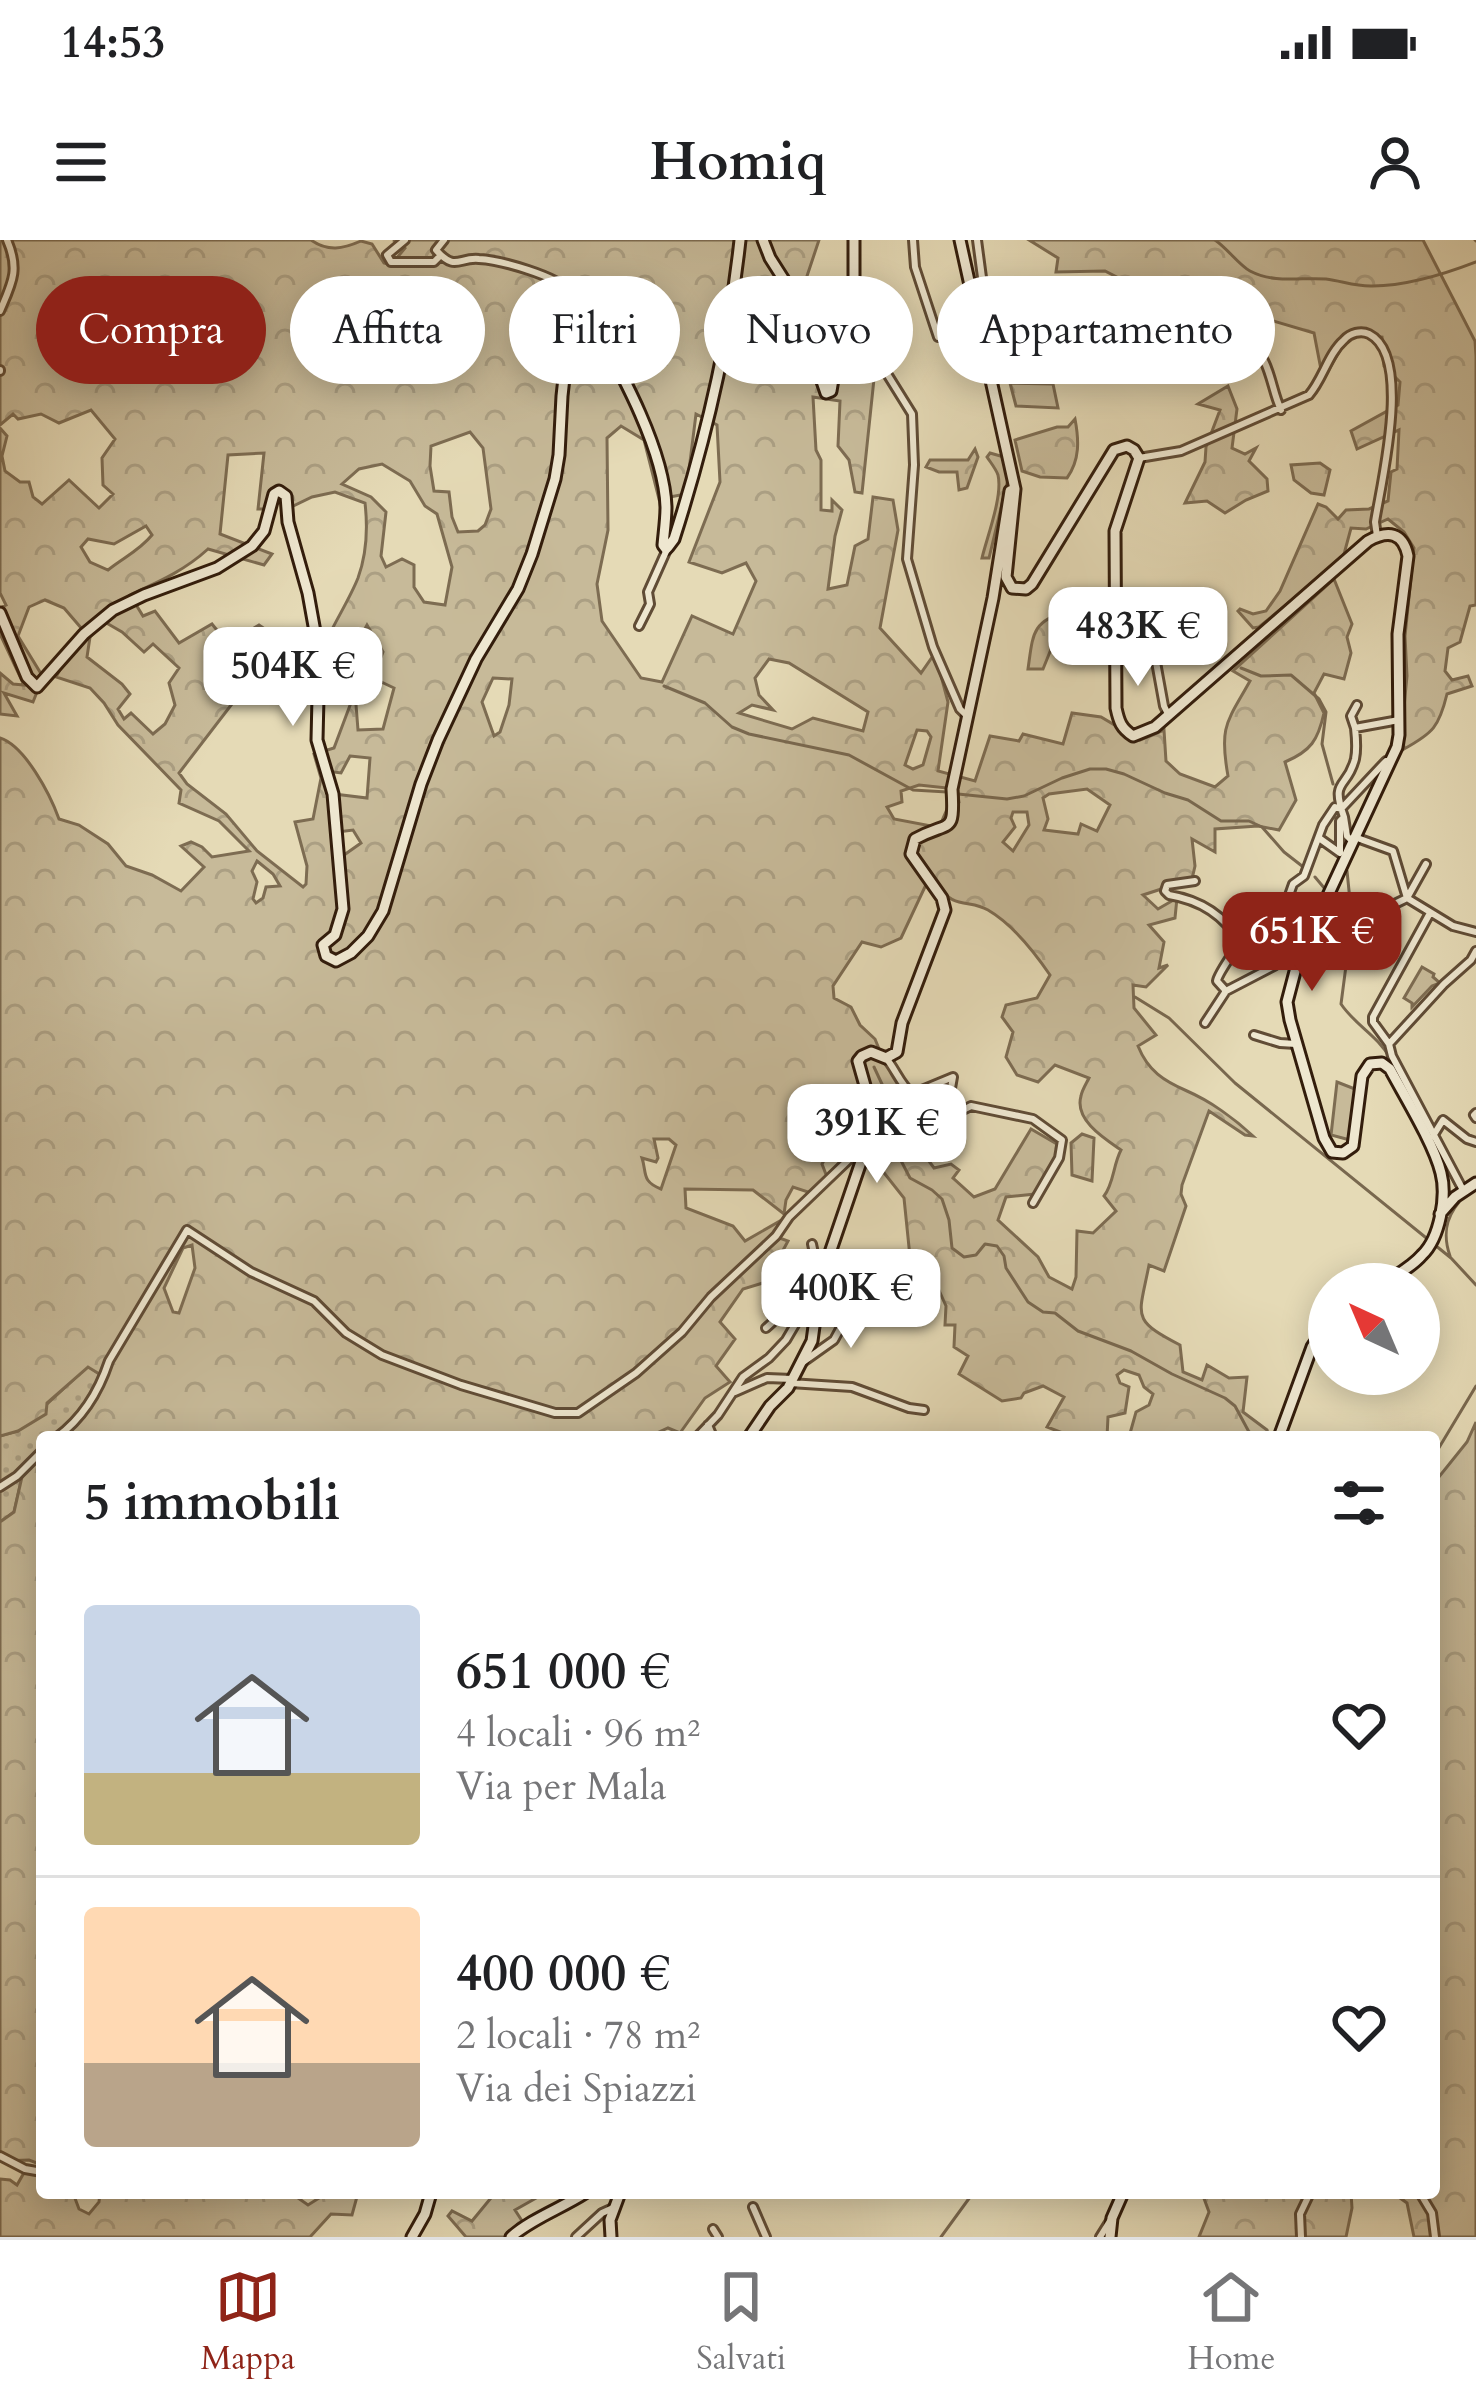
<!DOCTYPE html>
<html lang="it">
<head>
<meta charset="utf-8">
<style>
  body { margin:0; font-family:Cardo,serif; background:#f6f6f6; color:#202124; height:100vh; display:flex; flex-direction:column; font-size:45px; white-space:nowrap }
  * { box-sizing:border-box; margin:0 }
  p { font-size:39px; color:#757577 }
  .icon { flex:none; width:66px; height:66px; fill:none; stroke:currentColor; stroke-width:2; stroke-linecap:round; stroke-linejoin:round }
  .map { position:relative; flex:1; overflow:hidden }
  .panel { position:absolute; left:36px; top:1191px; width:1404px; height:768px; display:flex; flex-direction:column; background:#fff; border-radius:12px; box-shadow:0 6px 30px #0003 }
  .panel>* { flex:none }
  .hud { position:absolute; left:36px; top:36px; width:1404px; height:108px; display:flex; gap:24px }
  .needle { width:78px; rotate:316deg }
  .tools { position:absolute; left:1308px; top:1023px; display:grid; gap:24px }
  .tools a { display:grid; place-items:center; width:132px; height:132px; border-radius:50%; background:#fff; box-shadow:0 6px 30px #0003; font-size:60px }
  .price { position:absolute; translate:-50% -102px; padding:0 27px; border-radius:24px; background:#fff; color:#222; font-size:39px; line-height:78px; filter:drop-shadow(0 3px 6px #0008) }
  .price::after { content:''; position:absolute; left:50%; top:72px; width:36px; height:27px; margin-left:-18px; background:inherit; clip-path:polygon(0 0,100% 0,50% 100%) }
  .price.selected { background:#8f2418; color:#fff }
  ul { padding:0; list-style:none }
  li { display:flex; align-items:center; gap:36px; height:300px; padding:0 48px }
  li+li { border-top:3px solid #e0e0e0 }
  li span { display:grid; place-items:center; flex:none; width:336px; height:240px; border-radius:12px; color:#555 }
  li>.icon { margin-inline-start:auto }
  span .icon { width:144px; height:144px; fill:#fffc; stroke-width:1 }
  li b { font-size:51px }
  h2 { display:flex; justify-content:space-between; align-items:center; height:144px; padding:0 48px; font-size:51px }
  .chip { padding:0 42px; border-radius:54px; background:#fff; box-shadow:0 6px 30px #0003; font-size:42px; line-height:108px }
  .chip.selected { background:#8f2418; color:#fff }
  .status { display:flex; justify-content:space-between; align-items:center; height:84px; padding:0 60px; background:#fff; direction:ltr }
  .status svg { height:33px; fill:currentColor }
  header { display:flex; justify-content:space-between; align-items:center; height:156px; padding:0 48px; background:#fff; font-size:54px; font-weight:700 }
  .tabs { display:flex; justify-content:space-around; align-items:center; height:168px; border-top:3px solid #e0e0e0; background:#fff; font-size:33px; color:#757577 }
  .tabs a { display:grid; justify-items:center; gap:6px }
  .tabs .selected { color:#8f2418 }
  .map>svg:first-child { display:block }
</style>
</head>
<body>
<div class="status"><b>14:53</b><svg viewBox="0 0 49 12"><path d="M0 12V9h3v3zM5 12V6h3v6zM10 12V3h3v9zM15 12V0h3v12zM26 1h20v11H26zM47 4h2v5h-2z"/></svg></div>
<header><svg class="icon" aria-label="menu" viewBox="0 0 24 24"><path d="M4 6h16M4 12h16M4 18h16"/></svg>Homiq<svg class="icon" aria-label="person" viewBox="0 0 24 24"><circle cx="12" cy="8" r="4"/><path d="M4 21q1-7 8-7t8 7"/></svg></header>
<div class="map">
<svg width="1476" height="1997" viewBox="0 0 1476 1997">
  <defs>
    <pattern id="grass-dots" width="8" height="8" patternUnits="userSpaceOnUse" patternTransform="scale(3)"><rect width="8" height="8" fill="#c7ba99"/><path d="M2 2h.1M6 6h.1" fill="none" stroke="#ab9f83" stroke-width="1.8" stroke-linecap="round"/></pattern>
    <pattern id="forest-crowns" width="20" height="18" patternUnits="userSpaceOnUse" patternTransform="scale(3)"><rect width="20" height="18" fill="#c7ba99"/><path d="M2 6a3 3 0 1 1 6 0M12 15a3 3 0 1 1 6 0" fill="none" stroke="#ab9f83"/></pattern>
  </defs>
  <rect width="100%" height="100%" fill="#e5dab6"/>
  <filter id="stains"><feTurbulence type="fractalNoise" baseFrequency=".00167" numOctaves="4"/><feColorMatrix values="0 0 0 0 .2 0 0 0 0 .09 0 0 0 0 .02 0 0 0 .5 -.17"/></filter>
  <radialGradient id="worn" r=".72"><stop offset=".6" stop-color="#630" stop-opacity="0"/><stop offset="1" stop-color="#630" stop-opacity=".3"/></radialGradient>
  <!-- grass -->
  <path fill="url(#grass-dots)" stroke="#7d6c52" stroke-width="3" d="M88,1126l13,9c-14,23 -27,62 -59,62v11l-18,20 -10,44 -14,10v-86l18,-5z"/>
  <!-- forest -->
  <path fill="url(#forest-crowns)" stroke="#7d6c52" stroke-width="3" fill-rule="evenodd" d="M0,0h311c17,12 32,9 50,1l11,3 12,19 7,2 14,-17 -3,-5 -9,-3h426l-19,57 44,15 32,48 -14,133 -7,-1 -6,-32 -11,-14 2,-45 -27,-4 3,53 5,10v50l11,1v-11l10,10 -7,26 -7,53 19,-4 8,-39 13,-7 5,-42 20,3 5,30 -18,98 41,45 14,-20 13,49 -10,69 37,10 15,-45 29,5 4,-7 40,10 9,-31 29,4 39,23 24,-10 2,31 14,13 35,13 13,-11c-9,-50 -1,-54 22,-95l-17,-10 101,-92 18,45 -5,13 4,16 -7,26 -20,-5 -10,19 10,20c-6,27 -13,38 -39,49l11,38 -17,30 -21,-4 -43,3v23l-23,-13 3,27 -3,13 -49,16 15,14 19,-11 -2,20 -26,7 15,17 -5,26 9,-3 -22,22 -13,-2 1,23 22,27 -18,11c10,25 26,35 49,45 23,10 48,28 66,45l-8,-1 -36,-24 -27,74 -1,9 5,12 -22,65 -15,-6c-10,52 -19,54 31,80l3,27 19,8 5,-15 22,13 18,-1 -4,35 24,18 2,7h-140l7,-25 13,-7 4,-11 -9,-7 -5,-12 -15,-5 -7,5 3,8 9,4 -4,26 -17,4 -1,20h-34l-26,-10 17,-30 -21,-11 -19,7 -3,5 -19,3 -43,-27 9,-18 -14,-9 1,-22h-10l1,-19 -9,-20 -11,-8 -16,-21 -6,-59 -23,-29 1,-39 -7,-6v-23l-26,-6 -5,16 12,7 -14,33 -11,-3 -9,16 5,13 -13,17 -21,-7 -7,13 -2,14 -31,-24 -68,-1 1,19 47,18 12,15 35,-20 -6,15 14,5 -22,41 -23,7 -23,33 15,17 -19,27 14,16 -25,16 -25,35 -12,-5 -20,9h-596l21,-14 28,-48 -13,-8 -41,36 -1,11 -28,17 -18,5v-698c25,8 50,56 59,81l20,6 29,19 18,22 26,9 29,16 23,-24 -23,-21 10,-4 11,5 10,10 37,-6 -30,-30 -40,-18 2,-13 -63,-65 -14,-22 -14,-15 -34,-11 26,-48 -18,-21 -19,-8 -16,7 -11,29 25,41 -10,25 -29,-9 13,23 -17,-2v-41l13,11 11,1 -24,-51v-26l6,-3 -6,-12v-165l7,8 -5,20 3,15 15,11h9l4,15 9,7 27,-24 30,28 14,-14 -10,-9 -1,-27 13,-19 -24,-29 -32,13 -18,-9 -23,5 -5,-5 -13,11zM696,174l21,11 3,57 -31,80 33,11 24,-10 10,18 -23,53 -41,-18 -30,66 -21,-4 -39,-57 -5,-37 11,-54 -1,-92 14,-12 23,14 15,59 27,-5zM470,192l13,16 8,61 -6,16 -7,6 -20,1 -6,-15 -3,-25 -15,-1 -4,-25 1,-20zM264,213l-6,56h11l10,-19 8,19 25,-12 23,-5 30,11c3,26 2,50 -7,75 -16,40 -50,78 -44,123l7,-5 23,-53 11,4 12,-22 16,27 -10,26 21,10 -11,41 -25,1 -3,-38 -21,56 -20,6 7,24 -8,41 -18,3 12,44 -1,18 -3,3 -46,-36 -31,-37 -39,-30 -8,-11 56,-73 17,3 8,-12 13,7 11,-19 -6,-12 3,-27 -22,-15 -31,19 -16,-20 -33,19 -24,-32 -12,5 -13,-21c28,-13 54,-24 78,-46l56,16 8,-11 -52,-20 8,-79zM382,224l28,17 15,25 12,8 15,53 -7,38 -21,-3 -10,-15v-22l-12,-6 -16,8 -5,-11 5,-44 -15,-15 -29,-13 17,-15zM146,286l6,9c-13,16 -28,22 -44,35l-18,-8 -9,-15 7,-8 26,5zM103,381l19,11 22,20 9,-8 26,24 -10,15 6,22 -10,19 -12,10 -22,-21 -7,6 -6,-10 12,-15 -8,-10 -35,-27 3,-20zM769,419l20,4 79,49 -5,19 -50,-13 -21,11 -53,-16 13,-8 21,5 -14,-15 -4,-17zM493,438l19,1 -3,26 -9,27 -6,4 -12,-34zM917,490l10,1 4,6 -8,28 -10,4 -8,-4zM350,516l20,2 -3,40 -33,-4 3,38 16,-2 8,13 -17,12 -11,2 -2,-24 4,-1 -9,-61 15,2zM919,545l38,4 2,13 -11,5 -7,16 -10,3 -37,-7 -7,-12 15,-5 -1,-11zM1087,549l23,16 -13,26 -16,-7 -3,10 -34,-4 4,-11 -5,-21 6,-4zM1013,572h14l2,13 -16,26 -10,-9 12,-15 -4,-9zM257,621l16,13 7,12 -14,1 -3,11 -7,5 -3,-4 4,-17 -5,-11zM930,636c8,10 16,23 29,26 12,3 18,2 29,8 24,14 47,43 62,65l-13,23 -31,7 -4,12 11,15 -7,25 11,18 21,7 17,-17 34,13c-3,6 -7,12 -8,18 -7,24 24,43 40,54 -8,15 -7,33 -17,46l12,15 -23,22 -16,-2 -1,46 -4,12 -23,-12 -11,-20 -40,-37 8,-23 29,-3 27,-47 -31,-18 -36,60 -21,8 -21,-19 6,-8 -8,-6 -17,4 -22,-30 -12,-57 -16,-20 -9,-22 -15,-14 -9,-18 -17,-9 -1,-12 29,-44 19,5 20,-9zM654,899h15l7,6 -15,44c-20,-8 -14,-16 -19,-31l14,4 2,-4zM192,1005l3,23 -16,45 -6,-1 -9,-24 19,-40z
    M1029,0h394l52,101 1,15v249l-6,1 -10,36 -12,6 -3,23 7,9 16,-4 4,10 -25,8c-8,33 -14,39 -43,55l-2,-21 5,-52 -2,-40 9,-88 -10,-16 -16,-13 -22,10 -15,-1 -8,30 -84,69 -6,1 -15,-17 2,-2 13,5 13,-3 14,-20 38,-87 8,3 12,12 8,-9 23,-1 19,-8 3,-29 6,-3 2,-39 -42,19 -6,-18 47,-26 2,-23 -16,-16 -2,-29 -32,-4 -27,47 -9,-47 -54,-16 -62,30 -20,-4 -18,21 -26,-11 10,-19 -8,-13 6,-31 -37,-19 -49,1 2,-14z
    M1094,71l9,23 -8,18 -11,-29 -9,7 10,16 -4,23 -22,5 -3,-37 9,-4 10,-12z
    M1010,143l43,1 5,24 -42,-2z
    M1228,146l9,23 -5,39 13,6 11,-6 -7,13 18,18 1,12 -22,9 -21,13 -18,-12 -22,2 20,-41 1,-15 14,-37 -22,-6z
    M1075,179c4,21 5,41 -8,59l-27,-1 -18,-6 -7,-31 42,-13h11z
    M975,209l3,8 -11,31 -8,2 -2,-18h-18l-13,-5 4,-7h38z
    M990,213l14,4 5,18 -20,83h-7c5,-21 21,-62 16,-83 -2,-6 -7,-12 -11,-18z
    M1320,223l10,7 -6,25 -13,-2 -17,-13 -3,-15z
    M1068,371l7,11 32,1 -2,12 -30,-6 -6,-5 -9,3 -17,42h-15c5,-34 3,-48 40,-58z
    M1082,894l12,4 -2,43 -20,-6 -1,-32z
    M1476,1182v815h-62l-7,-34 -14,-10h41v-710l33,-41z
    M42,1208v717l-13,-5 -29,1v-639l14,-10 10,-44z
    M42,1927v26h31l6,16 10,5 10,-12 1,-9h191l17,12 19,-12h31l-6,22 -21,-1 -21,23h-310v-58l10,1 7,5 8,-14 16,4z
    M495,1953h50l-30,17 9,14 -16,13h-42l-18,-21 4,-5 20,10z
    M1202,1953h149l1,15 -6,29h-147l10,-25z"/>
  <!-- park -->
  <path fill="#c7ba99" stroke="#7d6c52" stroke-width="3" d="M1422,727l12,7 -1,3 7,6 -8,3 -20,21v-4l-8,-5z
    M1337,842l18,7 -5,51 -19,-5z"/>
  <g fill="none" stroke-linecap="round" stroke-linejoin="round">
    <!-- stream -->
    <path stroke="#79684f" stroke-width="3" d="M1215,0c13,9 24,25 35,31 25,13 51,6 76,8 16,2 31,8 47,7 34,0 72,-12 103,-24
      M1475,0l1,1
      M1241,428l20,8 30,-1 28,24 7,13 -4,32 11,40
      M664,446l41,17 27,24 17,7 100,21 64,35 34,2
      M958,554l49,5 17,-3 38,-18 28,-9h16l18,5 41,19 23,7 33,21h28l13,6 22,25 18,14
      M1343,592l1,10
      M1347,631l5,49 -11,84c14,21 37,32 49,54
      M1315,637l10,12
      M1332,658l14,31
      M1135,757l34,21 66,65 216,175 25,27
      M874,827l14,30 8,54 14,27 22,12 10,9 7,21 3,28 12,9 12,-2 9,-11 12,2 7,10 2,12 22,34 15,10 12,1 23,18 53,20 41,23 53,24 10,8 14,26 8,3 17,1
      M1438,912l18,34
      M1450,1016c-7,-20 -5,-37 9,-54
      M1434,1216l42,-70
      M941,1997l32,-44"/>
    <!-- street casing -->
    <g stroke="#604c36" stroke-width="12">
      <path id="street" d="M405,0l-18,15 4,7h43l6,-6
        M444,0l-8,10c20,22 22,7 43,9 21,1 79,17 91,33
        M913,0l2,27 23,70
        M977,0l16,120 -2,8
        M850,63l11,29 51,82 2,51 -7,94 26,88 27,62 6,6
        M0,71c12,-28 20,-41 7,-71
        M1247,102c24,14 23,45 34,68
        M0,130v1
        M1139,218l42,-7 128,-56c14,-16 19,-41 35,-55 6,-7 17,-10 25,-6 44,22 12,149 6,188l2,14
        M639,386l11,-22 -2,-12 20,-45
        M1115,403l23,-19 3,2 15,36 8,44 4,8
        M1357,465l-6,11 4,12 44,-8
        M1344,577l3,19 3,3
        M1319,598l21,15
        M1360,599l33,12 14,47
        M1340,612v-31l4,-4c-14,-39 3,-27 11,-58 2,-9 1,-22 0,-31
        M1195,641l-28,4 -2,6 4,4c31,5 55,20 71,47l20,1 25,14
        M1407,658l19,-34
        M1240,702c-5,9 -22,31 -23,39l9,10 48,-25 11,-9 13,3 -11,-59 6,-17 11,-8 19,-51 12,-18 6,2 45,-48 4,1
        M1306,707l101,-49 46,28 23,6
        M1205,783l21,-32
        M1254,795l26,8 16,1
        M1389,804l-16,-22v-5l57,-104
        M886,818c10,12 14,26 26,36l41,-17 -5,28 2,3 13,2 8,-4 62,13 29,21 -3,18 -26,45
        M1476,873l-2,2 2,3
        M1433,896l10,-16 24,19 9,3
        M1463,950l-71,-134 -3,-12 55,-60 27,-24 5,-9
        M766,1088c15,-13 28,-28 47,-33
        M803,1122l31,-22 19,-35
        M790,1143l62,4 57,21 15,2
        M735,1152l32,-14 25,1
        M708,1185l5,12
        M57,1197c26,-19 42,-46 52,-76l78,-131 64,42 63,29 32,32 36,22 79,30 94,28h23l58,-40 46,-41 29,-35 65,-61 13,-19 75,-72
        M697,1197l21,-22 25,-38 26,-19 17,-18 34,-58 -8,-38
        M0,1247l17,-11 25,-25
        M0,1916l25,13 17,3
        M1420,1953l12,20 3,24
        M753,1967l13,30
        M713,1989l5,8
        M576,1997l26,-24 11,-5
        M1100,1997l10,-16
        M1301,1997l-1,-23 10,-21"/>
    </g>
    <!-- secondary casing -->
    <g stroke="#331d0c" stroke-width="15">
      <path id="secondary" d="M763,0l7,18 21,33 35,102 5,-2 10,-59 13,-49v-43
        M960,0l55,249 -9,88 6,11 14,1 6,-5 82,-134 13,-4 7,4 5,8 -24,73 1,177c3,14 5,20 17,28l22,-9 213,-186c20,-11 35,-9 40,15l-10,78 1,101 -2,12 -99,213 -11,42 3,18 34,118 8,14 11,1 10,-7 9,-70 8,-12 12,-1 8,6c15,28 44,75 51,104 6,23 -1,65 -19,82 -10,12 -26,20 -39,29
        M668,307l6,-8c31,-97 55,-197 66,-299
        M0,373l27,64 10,10 47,-53 29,-24 31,-15 73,-27 35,-22 12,-15 10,-37 5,-3 7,5 2,26 20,71 11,61 -2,86 16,54 10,115 -8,26 -12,10 3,11 10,5 15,-8 17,-17 15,-25 38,-127 17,-44 38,-81 42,-70 14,-35 23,-75 4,-24 3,-59 9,-82 -5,-14 4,-8 6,-3c31,59 88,152 90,218 0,13 -2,26 -3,38l3,4 2,-2
        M1440,974l15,-17 21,-14
        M749,1197l21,-31 18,-18 24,-47 8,-59 42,-123 11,-45 -15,-53 4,-5 9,-4 15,6 11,-6 5,-29 43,-113 -3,-12 -31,-44 4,-15c35,-19 40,-3 37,-50l41,-191 17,-107 5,-2
        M1279,1197l33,-90 17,-25
        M412,1997l13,-23 6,-21
        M511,1997c20,-18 51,-29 74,-44
        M611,1997l-1,-17 10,-27
        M1110,1997l2,-19 11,-25"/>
    </g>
    <!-- street -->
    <use href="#street" stroke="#eee7d0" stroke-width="6"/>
    <!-- secondary -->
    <use href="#secondary" stroke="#eee7d0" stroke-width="9"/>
  </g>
  <rect width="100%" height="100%" filter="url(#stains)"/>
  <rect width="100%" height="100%" fill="url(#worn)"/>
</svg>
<div class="tools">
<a><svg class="needle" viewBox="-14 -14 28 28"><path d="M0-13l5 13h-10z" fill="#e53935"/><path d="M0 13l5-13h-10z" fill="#757577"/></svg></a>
</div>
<b class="price" style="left:1138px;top:449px">483K €</b>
<b class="price" style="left:293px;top:489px">504K €</b>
<b class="price selected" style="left:1312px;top:754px">651K €</b>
<b class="price" style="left:877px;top:946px">391K €</b>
<b class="price" style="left:851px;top:1111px">400K €</b>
<div class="hud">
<a class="chip selected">Compra</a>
<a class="chip">Affitta</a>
<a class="chip">Filtri</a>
<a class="chip">Nuovo</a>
<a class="chip">Appartamento</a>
</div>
<section class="panel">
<h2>5 immobili<svg class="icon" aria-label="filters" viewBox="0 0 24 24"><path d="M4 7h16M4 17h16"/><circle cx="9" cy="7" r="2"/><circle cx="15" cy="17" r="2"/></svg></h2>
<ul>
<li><span style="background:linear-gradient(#c9d6e8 70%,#c2b280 0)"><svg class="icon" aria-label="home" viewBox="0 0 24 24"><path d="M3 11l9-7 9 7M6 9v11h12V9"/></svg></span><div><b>651 000 €</b><p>4 locali · 96 m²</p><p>Via per Mala</p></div><svg class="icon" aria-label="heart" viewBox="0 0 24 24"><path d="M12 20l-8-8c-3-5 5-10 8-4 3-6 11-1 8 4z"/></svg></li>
<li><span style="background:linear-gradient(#ffd9b3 65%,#b9a48a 0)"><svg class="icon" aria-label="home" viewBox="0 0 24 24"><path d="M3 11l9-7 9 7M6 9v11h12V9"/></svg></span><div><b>400 000 €</b><p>2 locali · 78 m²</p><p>Via dei Spiazzi</p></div><svg class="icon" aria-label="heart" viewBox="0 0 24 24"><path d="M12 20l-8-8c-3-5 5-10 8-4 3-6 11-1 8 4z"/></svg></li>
</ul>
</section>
</div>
<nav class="tabs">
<a class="selected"><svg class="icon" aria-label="map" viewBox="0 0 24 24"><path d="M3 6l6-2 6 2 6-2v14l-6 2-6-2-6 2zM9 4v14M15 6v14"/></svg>Mappa</a>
<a><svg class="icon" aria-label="saved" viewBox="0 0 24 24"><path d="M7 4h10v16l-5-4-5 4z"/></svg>Salvati</a>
<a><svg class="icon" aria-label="home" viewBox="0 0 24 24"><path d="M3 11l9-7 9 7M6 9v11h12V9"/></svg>Home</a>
</nav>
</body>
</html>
